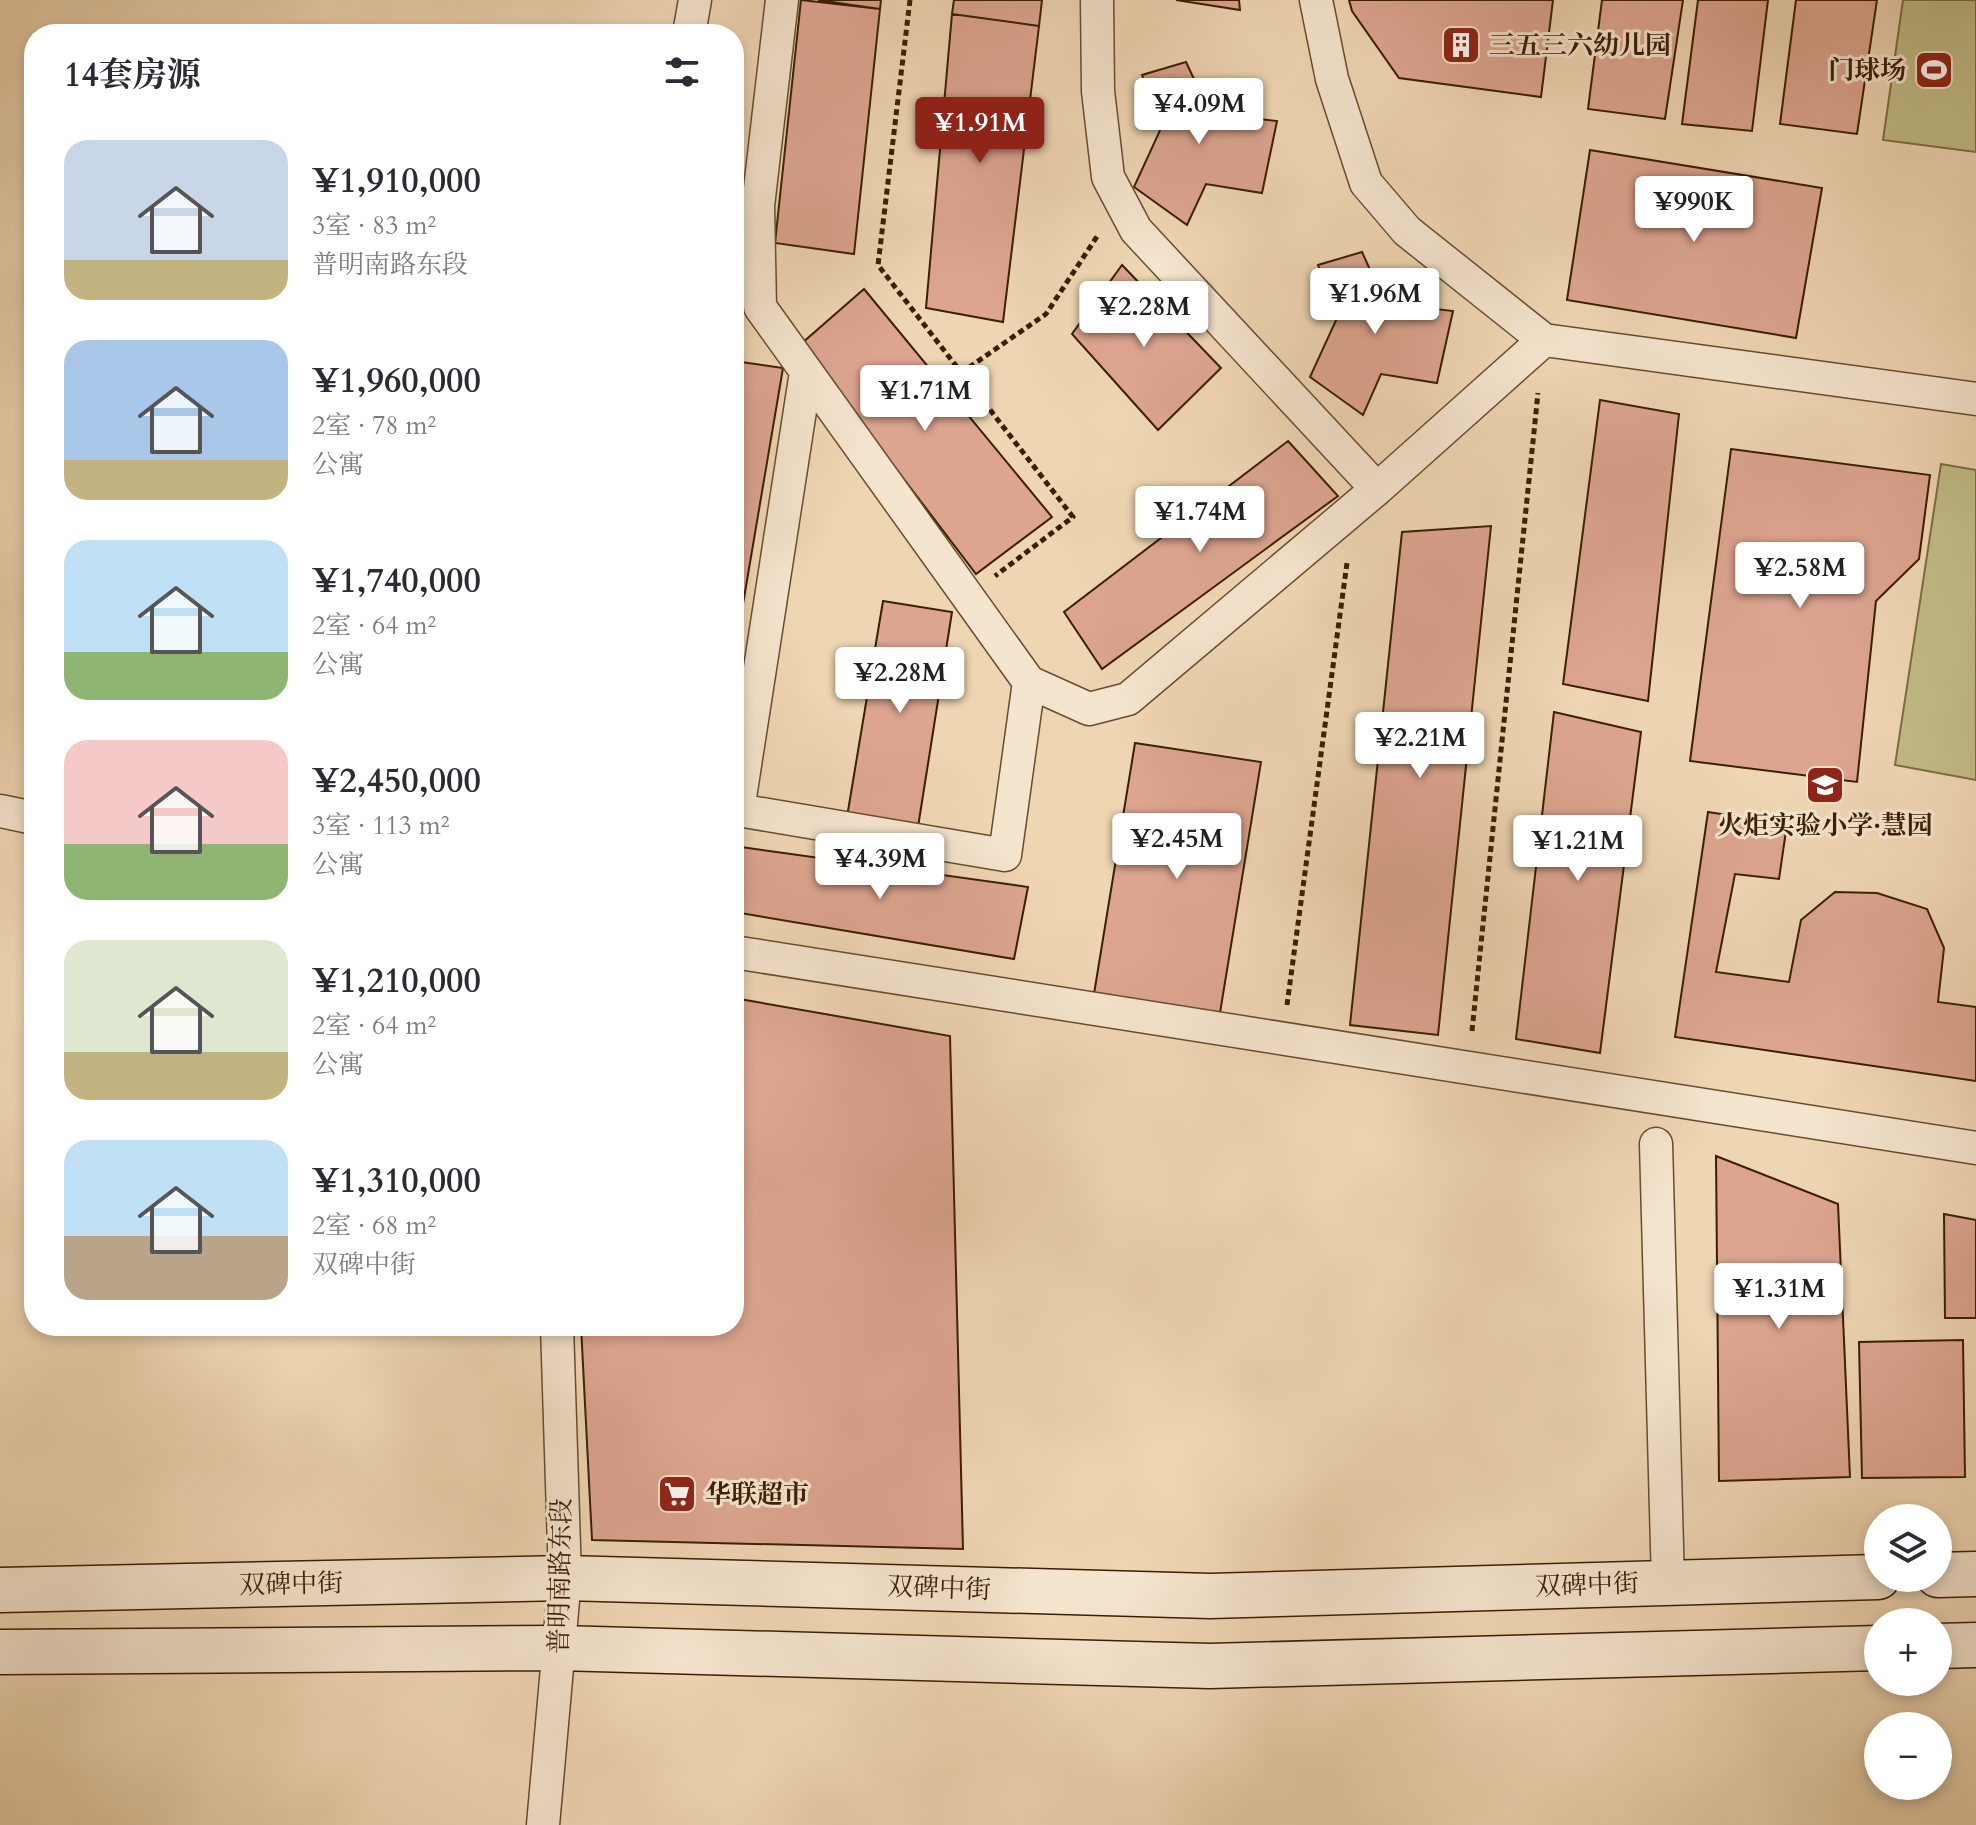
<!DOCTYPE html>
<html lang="zh">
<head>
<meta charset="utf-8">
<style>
  body { margin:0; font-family:Cardo,"Noto Serif SC",serif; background:#f7f7f7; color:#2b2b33; height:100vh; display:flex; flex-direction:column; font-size:30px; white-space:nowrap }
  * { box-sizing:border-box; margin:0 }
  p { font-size:26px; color:#7c7c81 }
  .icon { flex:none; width:44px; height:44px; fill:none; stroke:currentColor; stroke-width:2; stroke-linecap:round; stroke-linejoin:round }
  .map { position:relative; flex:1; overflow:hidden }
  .details { position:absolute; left:24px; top:24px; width:720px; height:1312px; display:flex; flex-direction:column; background:#fff; border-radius:32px; box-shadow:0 4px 12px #0003 }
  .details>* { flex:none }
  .buttons { position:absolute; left:1864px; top:1504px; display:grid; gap:16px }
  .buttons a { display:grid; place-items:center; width:88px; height:88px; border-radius:50%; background:#fff; box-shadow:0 4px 12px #0003; font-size:40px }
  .price { position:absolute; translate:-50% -68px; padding:0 18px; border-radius:8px; background:#fff; color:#222; font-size:26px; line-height:52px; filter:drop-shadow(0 2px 4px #0008) }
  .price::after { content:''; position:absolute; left:50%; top:48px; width:24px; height:18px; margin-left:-12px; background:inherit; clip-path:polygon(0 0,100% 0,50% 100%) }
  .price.active { background:#8f2418; color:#fff }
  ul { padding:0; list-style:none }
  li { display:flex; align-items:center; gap:24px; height:200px; padding:0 40px }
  li span { display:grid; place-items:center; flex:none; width:224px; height:160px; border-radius:24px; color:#555 }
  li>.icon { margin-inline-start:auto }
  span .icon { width:96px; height:96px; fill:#fffc; stroke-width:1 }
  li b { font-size:34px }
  h2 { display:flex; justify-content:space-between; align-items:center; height:96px; padding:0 40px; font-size:34px }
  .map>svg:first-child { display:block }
</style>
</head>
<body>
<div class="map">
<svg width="1976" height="1825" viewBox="0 0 1976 1825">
  <rect width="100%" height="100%" fill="#efd6b3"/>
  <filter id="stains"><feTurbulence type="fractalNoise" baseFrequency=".0025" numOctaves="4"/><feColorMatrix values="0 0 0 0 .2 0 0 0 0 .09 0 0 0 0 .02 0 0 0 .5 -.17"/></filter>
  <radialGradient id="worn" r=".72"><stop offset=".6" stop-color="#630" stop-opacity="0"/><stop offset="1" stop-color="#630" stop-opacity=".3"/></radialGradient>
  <!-- grass -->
  <path fill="#c1bc87" stroke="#7e6d45" stroke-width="2" d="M1903,0h73v152l-93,-12z
    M1941,464l35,6v310l-81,-15z"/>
  <!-- building -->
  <path fill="#dda590" stroke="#3b1e03" stroke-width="2" d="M801,0l79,9 -26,245 -79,-11z
    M818,0h63l-1,9z
    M954,0h88l-3,26 -87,-12z
    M1176,0h63l1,10z
    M1349,0h204l-12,97 -142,-19 -47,-67z
    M1602,0h81l-18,119 -77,-10z
    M1698,0h70l-16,131 -70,-7z
    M1796,0h81l-20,134 -77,-10z
    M952,14l87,12 -36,296 -77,-14z
    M1186,62l24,51 67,8 -15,72 -56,-9 -19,41 -53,-38 28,-61 -20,-51z
    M1590,150l232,38 -26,150 -229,-38z
    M1362,252l23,51 68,8 -16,72 -56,-9 -18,41 -53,-38 28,-61 -20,-51z
    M1122,265l99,103 -63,62 -86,-96z
    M864,289l188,228 -76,57 -175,-230z
    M734,361l49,7 -49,289z
    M1600,400l79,14 -31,287 -85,-17z
    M1288,441l50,55 -236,173 -38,-57z
    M1731,449l199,26 -11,84 -43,42 -19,181 -167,-21z
    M1491,526l-53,509 -88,-10 52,-493z
    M883,601l69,11 -34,215 -71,-10z
    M1554,712l87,20 -41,321 -84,-14z
    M1135,743l126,19 -42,257 -126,-19z
    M1708,812l79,12 -8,55 -44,-5 -19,98 73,10 12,-62 34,-28 42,1 50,16 17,39 -6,54 38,5v74l-301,-44z
    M734,846l294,41 -14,72 -280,-47z
    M734,998l216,38 13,513 -371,-9 -11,-214h153z
    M1716,1156l122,48 12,273 -131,4z
    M1944,1214l32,6v98h-31z
    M1963,1340l2,137 -103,1 -3,-136z"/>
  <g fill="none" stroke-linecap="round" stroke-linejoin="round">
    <!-- minor casing -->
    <g stroke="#684c2f" stroke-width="35">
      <path id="minor" d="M782,0l-24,206 2,101 269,375 60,27 39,-10 249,-210 -241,-259 -28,-53 -10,-86 -1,-91
        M1316,0l16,79 34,104 41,48 137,109 432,59
        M689,34l6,-34
        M806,372l-68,438 267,45 24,-173
        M1377,489l167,-149
        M0,811l34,7
        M734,952l1242,196
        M1656,1144l12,439
        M543,1825l22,-247 -8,-252"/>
    </g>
    <!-- secondary casing -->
    <g stroke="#3b1e03" stroke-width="47">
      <path id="secondary" d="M1938,1575l38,-1
        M0,1590l565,-12 645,18 668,-19
        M1938,1646l38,-1
        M0,1652l559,-4 651,18 668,-18"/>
    </g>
    <!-- path -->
    <path stroke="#3b1e03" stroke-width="5" stroke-dasharray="6 4" stroke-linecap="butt" d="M910,0l-32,265 195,252 -78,59
      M961,373l85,-59 52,-79
      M1287,1005l60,-442
      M1472,1031l66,-638"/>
    <!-- minor -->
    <use href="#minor" stroke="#f5e4ce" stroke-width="32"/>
    <!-- secondary -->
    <use href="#secondary" stroke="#f5e4ce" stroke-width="44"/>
  </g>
  <!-- icons -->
  <defs>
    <g id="building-square" transform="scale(2)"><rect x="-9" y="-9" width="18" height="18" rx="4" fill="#8f2418" stroke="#f5e4ce"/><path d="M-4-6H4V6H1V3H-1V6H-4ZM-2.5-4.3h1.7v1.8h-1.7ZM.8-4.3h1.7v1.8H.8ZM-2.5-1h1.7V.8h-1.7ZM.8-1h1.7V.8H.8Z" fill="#fff"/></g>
    <g id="stadium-square" transform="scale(2)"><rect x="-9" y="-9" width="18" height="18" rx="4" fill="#8f2418" stroke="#f5e4ce"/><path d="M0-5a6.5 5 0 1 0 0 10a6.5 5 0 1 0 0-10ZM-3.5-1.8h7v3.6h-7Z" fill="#fff"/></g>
    <g id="school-square" transform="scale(2)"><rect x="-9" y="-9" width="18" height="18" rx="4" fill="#8f2418" stroke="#f5e4ce"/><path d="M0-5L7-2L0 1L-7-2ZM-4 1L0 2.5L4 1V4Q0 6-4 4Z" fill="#fff"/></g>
    <g id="supermarket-square" transform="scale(2)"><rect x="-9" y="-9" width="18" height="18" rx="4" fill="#8f2418" stroke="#f5e4ce"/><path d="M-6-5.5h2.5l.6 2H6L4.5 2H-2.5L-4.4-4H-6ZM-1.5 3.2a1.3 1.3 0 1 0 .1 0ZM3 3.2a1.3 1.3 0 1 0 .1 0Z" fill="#fff"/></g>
  </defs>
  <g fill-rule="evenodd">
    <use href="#building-square" x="1461" y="45"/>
    <use href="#stadium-square" x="1934" y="70"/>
    <use href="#school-square" x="1825" y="785"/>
    <use href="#supermarket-square" x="677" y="1494"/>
  </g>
  <g text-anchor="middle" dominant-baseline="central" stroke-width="6" stroke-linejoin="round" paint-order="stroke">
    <!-- poi labels -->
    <g font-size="26" font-weight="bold" fill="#3b1e03" stroke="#f5e4ce" text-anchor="start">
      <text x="1489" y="45">三五三六幼儿园</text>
      <text x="1906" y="70" text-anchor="end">门球场</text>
      <text x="1825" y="825" text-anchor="middle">火炬实验小学·慧园</text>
      <text x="705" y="1494">华联超市</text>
    </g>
    <!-- street labels -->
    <g font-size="26" fill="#3b1e03" stroke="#f5e4ce">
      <text transform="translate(560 1576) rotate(-89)">普明南路东段</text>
      <text transform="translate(291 1584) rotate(-1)">双碑中街</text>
      <text transform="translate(1587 1585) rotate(-2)">双碑中街</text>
      <text transform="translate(939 1588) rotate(2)">双碑中街</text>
    </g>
  </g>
  <rect width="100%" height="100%" filter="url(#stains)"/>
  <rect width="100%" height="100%" fill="url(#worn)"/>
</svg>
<div class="buttons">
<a><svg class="icon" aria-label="layers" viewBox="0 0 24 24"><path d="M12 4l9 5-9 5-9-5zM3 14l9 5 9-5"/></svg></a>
<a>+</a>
<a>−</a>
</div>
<b class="price" style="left:1199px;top:146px">¥4.09M</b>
<b class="price active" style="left:980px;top:165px">¥1.91M</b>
<b class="price" style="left:1694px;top:244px">¥990K</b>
<b class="price" style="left:1375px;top:336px">¥1.96M</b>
<b class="price" style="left:1144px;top:349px">¥2.28M</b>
<b class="price" style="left:925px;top:433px">¥1.71M</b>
<b class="price" style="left:1200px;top:554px">¥1.74M</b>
<b class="price" style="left:1800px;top:610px">¥2.58M</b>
<b class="price" style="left:900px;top:715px">¥2.28M</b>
<b class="price" style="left:1420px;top:780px">¥2.21M</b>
<b class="price" style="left:1177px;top:881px">¥2.45M</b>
<b class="price" style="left:1578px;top:883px">¥1.21M</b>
<b class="price" style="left:880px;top:901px">¥4.39M</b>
<b class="price" style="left:1779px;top:1331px">¥1.31M</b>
<section class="details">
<h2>14套房源<svg class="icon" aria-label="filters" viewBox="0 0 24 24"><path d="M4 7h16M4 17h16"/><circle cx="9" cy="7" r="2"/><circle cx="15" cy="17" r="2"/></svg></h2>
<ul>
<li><span style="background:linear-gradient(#c9d6e8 75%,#c2b280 0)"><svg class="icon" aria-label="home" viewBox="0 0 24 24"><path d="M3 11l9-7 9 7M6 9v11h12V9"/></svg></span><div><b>¥1,910,000</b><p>3室 · 83 m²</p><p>普明南路东段</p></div></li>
<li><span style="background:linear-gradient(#a9c7e8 75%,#c2b280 0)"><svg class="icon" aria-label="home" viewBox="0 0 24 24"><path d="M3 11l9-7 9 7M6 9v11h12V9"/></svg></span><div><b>¥1,960,000</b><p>2室 · 78 m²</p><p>公寓</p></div></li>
<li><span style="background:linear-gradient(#bfe0f5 70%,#8fb573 0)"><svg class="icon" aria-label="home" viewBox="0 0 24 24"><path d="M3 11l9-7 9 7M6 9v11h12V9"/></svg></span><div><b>¥1,740,000</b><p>2室 · 64 m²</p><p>公寓</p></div></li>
<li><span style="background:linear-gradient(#f6c9c9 65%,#8fb573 0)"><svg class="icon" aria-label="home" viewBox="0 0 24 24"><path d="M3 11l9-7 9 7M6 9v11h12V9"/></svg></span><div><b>¥2,450,000</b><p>3室 · 113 m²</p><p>公寓</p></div></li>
<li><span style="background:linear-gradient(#dfe7d0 70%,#c2b280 0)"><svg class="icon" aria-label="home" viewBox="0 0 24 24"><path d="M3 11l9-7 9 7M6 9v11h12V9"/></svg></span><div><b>¥1,210,000</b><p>2室 · 64 m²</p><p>公寓</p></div></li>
<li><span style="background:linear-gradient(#bfe0f5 60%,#b9a48a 0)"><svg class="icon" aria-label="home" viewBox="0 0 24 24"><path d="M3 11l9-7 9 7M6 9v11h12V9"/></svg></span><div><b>¥1,310,000</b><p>2室 · 68 m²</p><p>双碑中街</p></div></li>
</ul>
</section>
</div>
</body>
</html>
